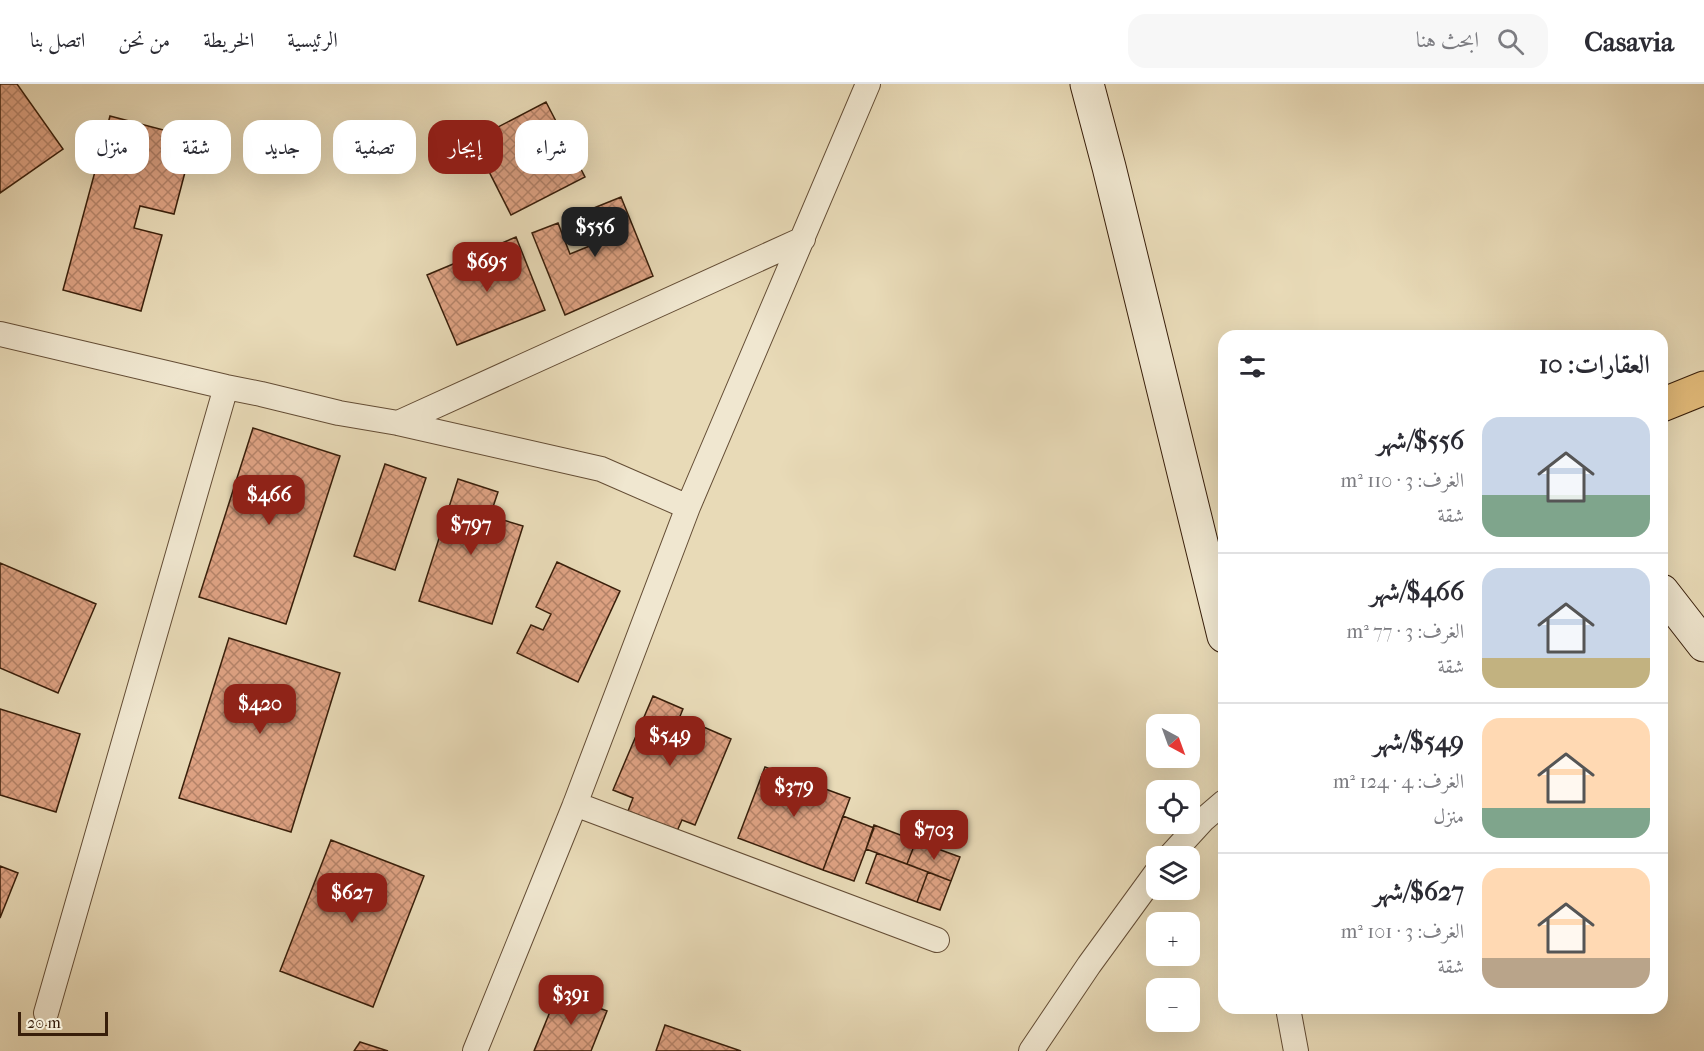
<!DOCTYPE html>
<html lang="ar">
<head>
<meta charset="utf-8">
<style>
  body { margin:0; font-family:"IM FELL French Canon",Amiri,serif; background:#f7f7f7; color:#2b2b33; direction:rtl; height:100vh; display:flex; flex-direction:column; font-size:22px; white-space:nowrap }
  * { box-sizing:border-box; margin:0 }
  p { font-size:20px; color:#7c7c81 }
  .icon { flex:none; width:33px; height:33px; fill:none; stroke:currentColor; stroke-width:2; stroke-linecap:round; stroke-linejoin:round }
  .map { position:relative; flex:1; overflow:hidden; direction:ltr }
  .details { position:absolute; left:1218px; top:246px; width:450px; height:684px; display:flex; flex-direction:column; background:#fff; border-radius:18px; box-shadow:0 6px 24px #0002; direction:rtl }
  .details>* { flex:none }
  .guide { position:absolute; left:18px; top:36px; width:570px; height:54px; direction:rtl; display:flex; gap:12px }
  .needle { width:39px; rotate:139deg }
  .fabs { position:absolute; left:1146px; top:630px; display:grid; gap:12px }
  .fabs a { display:grid; place-items:center; width:54px; height:54px; border-radius:12px; background:#fff; box-shadow:0 6px 24px #0002; font-size:30px }
  .scale { position:absolute; left:18px; bottom:15px; width:90px; box-sizing:border-box; padding-left:6px; border:3px solid #381e0a; border-top:0; font-size:16px; line-height:21px; white-space:nowrap; color:#381e0a; -webkit-text-stroke:4px #f0e7d0; paint-order:stroke }
  .price { position:absolute; translate:-50% -51px; padding:0 14px; border-radius:12px; background:#8f2418; color:#fff; font-size:20px; line-height:39px; filter:drop-shadow(0 2px 3px #0008) }
  .price::after { content:''; position:absolute; left:50%; top:36px; width:18px; height:14px; margin-left:-9px; background:inherit; clip-path:polygon(0 0,100% 0,50% 100%) }
  .price.on { background:#222; color:#fff }
  ul { padding:0; list-style:none }
  li { display:flex; align-items:center; gap:18px; height:150px; padding:0 18px }
  li+li { border-top:2px solid #e1e1e2 }
  li span { display:grid; place-items:center; flex:none; width:168px; height:120px; border-radius:18px; color:#555 }
  li>.icon { margin-inline-start:auto }
  span .icon { width:72px; height:72px; fill:#fffc; stroke-width:1 }
  li b { font-size:26px }
  h2 { display:flex; justify-content:space-between; align-items:center; height:72px; padding:0 18px; font-size:26px }
  .chip { padding:0 21px; border-radius:18px; background:#fff; box-shadow:0 6px 24px #0002; font-size:21px; line-height:54px }
  .chip.on { background:#8f2418; color:#fff }
  header { display:flex; align-items:center; gap:36px; box-sizing:border-box; height:84px; padding:0 30px; background:#fff; border-bottom:2px solid #e1e1e2 }
  header strong { font-size:28px }
  nav { display:flex; gap:33px; margin-inline-start:auto; font-size:21px }
  .search { width:420px; height:54px; background:#f7f7f7; display:flex; align-items:center; gap:15px; box-sizing:border-box; padding:0 21px; border-radius:18px; color:#7c7c81; font-size:22px }
  .map>svg:first-child { display:block }
</style>
</head>
<body>
<header>
<strong>Casavia</strong>
<div class="search"><svg class="icon" aria-label="search" viewBox="0 0 24 24"><circle cx="10" cy="10" r="6"/><path d="M15 15l6 6"/></svg>ابحث هنا</div>
<nav><a>الرئيسية</a><a>الخريطة</a><a>من نحن</a><a>اتصل بنا</a></nav>
</header>
<div class="map">
<svg width="1704" height="967" viewBox="0 0 1704 967">
  <defs>
    <pattern id="building-cross-hatch" width="8" height="8" patternUnits="userSpaceOnUse" patternTransform="scale(1.5)"><rect width="8" height="8" fill="#dea283"/><path d="M0 0l8 8M0 8l8-8" fill="none" stroke="#b58369"/></pattern>
  </defs>
  <rect width="100%" height="100%" fill="#e8dab7"/>
  <filter id="stains"><feTurbulence type="fractalNoise" baseFrequency=".00333" numOctaves="4"/><feColorMatrix values="0 0 0 0 .2 0 0 0 0 .09 0 0 0 0 .02 0 0 0 .5 -.17"/></filter>
  <radialGradient id="worn" r=".72"><stop offset=".6" stop-color="#630" stop-opacity="0"/><stop offset="1" stop-color="#630" stop-opacity=".3"/></radialGradient>
  <!-- building -->
  <path fill="url(#building-cross-hatch)" stroke="#381e0a" stroke-width="1.5" d="M0,0h17l46,65 -63,44z
    M546,18l39,75 -74,38 -38,-75z
    M110,32l84,22 -20,76 -34,-8 -6,22 28,7 -21,76 -78,-21z
    M621,113l32,79 -88,39 -33,-82 26,-10 12,31 27,-11 -13,-31z
    M516,153l29,73 -88,35 -30,-70 38,-16 7,16 22,-10 -6,-16z
    M253,344l87,28 -54,168 -87,-27z
    M385,380l41,14 -31,92 -41,-14z
    M458,395l40,13 -8,24 33,10 -31,98 -73,-23z
    M557,478l63,29 -42,91 -61,-29 14,-28 12,5 8,-16 -15,-7z
    M0,479l96,41 -38,89 -58,-25z
    M229,554l111,35 -49,159 -112,-34z
    M653,612l30,13 -7,17 19,8 4,-9 32,14 -36,86 -13,-5 -5,11 -49,-20 5,-13 -20,-8z
    M0,625l80,25 -24,78 -56,-17z
    M765,683l85,31 -27,72 -85,-32z
    M843,732l31,12 -20,53 -31,-11z
    M874,741l42,16 -9,23 -41,-15z
    M331,756l93,36 -51,131 -93,-36z
    M916,757l44,16 -9,24 -44,-17z
    M877,769l51,19 -11,30 -51,-19z
    M0,782l18,7 -18,45z
    M928,788l23,9 -11,29 -23,-8z
    M558,908l49,19 -16,40h-57z
    M665,941l76,26h-85z
    M360,958l28,9h-34z"/>
  <g fill="none" stroke-linecap="round" stroke-linejoin="round">
    <!-- street casing -->
    <g stroke="#644d35" stroke-width="26">
      <path id="street" d="M0,250l226,53 35,7 78,19 59,10 203,46 87,38
        M398,339l405,-184
        M575,720l362,136
        M1170,772l33,-36 21,-18
        M1288,924l8,43
        M46,929l180,-626
        M475,967l99,-244 114,-300 180,-423
        M1031,967l58,-86 67,-92"/>
    </g>
    <!-- secondary casing -->
    <g stroke="#381e0a" stroke-width="35">
      <path id="secondary" d="M1087,0l22,83 115,469
        M1662,507l42,54"/>
    </g>
    <!-- highway casing -->
    <g stroke="#381e0a" stroke-width="35">
      <path id="highway" d="M1662,321l42,-17"/>
    </g>
    <!-- street -->
    <use href="#street" stroke="#f0e7d0" stroke-width="24"/>
    <!-- secondary -->
    <use href="#secondary" stroke="#f0e7d0" stroke-width="33"/>
    <!-- highway -->
    <use href="#highway" stroke="#e4bd7c" stroke-width="33"/>
  </g>
  <rect width="100%" height="100%" filter="url(#stains)"/>
  <rect width="100%" height="100%" fill="url(#worn)"/>
</svg>
<div class="fabs">
<a><svg class="needle" viewBox="-14 -14 28 28"><path d="M0-13l5 13h-10z" fill="#e53935"/><path d="M0 13l5-13h-10z" fill="#7c7c81"/></svg></a>
<a><svg class="icon" aria-label="locate" viewBox="0 0 24 24"><circle cx="12" cy="12" r="6"/><path d="M12 2v4M12 18v4M2 12h4M18 12h4"/></svg></a>
<a><svg class="icon" aria-label="layers" viewBox="0 0 24 24"><path d="M12 4l9 5-9 5-9-5zM3 14l9 5 9-5"/></svg></a>
<a>+</a>
<a>−</a>
</div>
<div class="scale">20 m</div>
<b class="price on" style="left:595px;top:174px">$556</b>
<b class="price" style="left:487px;top:209px">$695</b>
<b class="price" style="left:269px;top:442px">$466</b>
<b class="price" style="left:471px;top:472px">$797</b>
<b class="price" style="left:260px;top:651px">$420</b>
<b class="price" style="left:670px;top:683px">$549</b>
<b class="price" style="left:794px;top:734px">$379</b>
<b class="price" style="left:934px;top:777px">$703</b>
<b class="price" style="left:352px;top:840px">$627</b>
<b class="price" style="left:571px;top:942px">$391</b>
<div class="guide">
<a class="chip">شراء</a>
<a class="chip on">إيجار</a>
<a class="chip">تصفية</a>
<a class="chip">جديد</a>
<a class="chip">شقة</a>
<a class="chip">منزل</a>
</div>
<section class="details">
<h2>العقارات: 10<svg class="icon" aria-label="filters" viewBox="0 0 24 24"><path d="M4 7h16M4 17h16"/><circle cx="9" cy="7" r="2"/><circle cx="15" cy="17" r="2"/></svg></h2>
<ul>
<li><span style="background:linear-gradient(#c9d6e8 65%,#7fa58c 0)"><svg class="icon" aria-label="home" viewBox="0 0 24 24"><path d="M3 11l9-7 9 7M6 9v11h12V9"/></svg></span><div><b>$556/شهر</b><p>الغرف: 3 · 110 m²</p><p>شقة</p></div></li>
<li><span style="background:linear-gradient(#c9d6e8 75%,#c2b280 0)"><svg class="icon" aria-label="home" viewBox="0 0 24 24"><path d="M3 11l9-7 9 7M6 9v11h12V9"/></svg></span><div><b>$466/شهر</b><p>الغرف: 3 · 77 m²</p><p>شقة</p></div></li>
<li><span style="background:linear-gradient(#ffd9b3 75%,#7fa58c 0)"><svg class="icon" aria-label="home" viewBox="0 0 24 24"><path d="M3 11l9-7 9 7M6 9v11h12V9"/></svg></span><div><b>$549/شهر</b><p>الغرف: 4 · 124 m²</p><p>منزل</p></div></li>
<li><span style="background:linear-gradient(#ffd9b3 75%,#b9a48a 0)"><svg class="icon" aria-label="home" viewBox="0 0 24 24"><path d="M3 11l9-7 9 7M6 9v11h12V9"/></svg></span><div><b>$627/شهر</b><p>الغرف: 3 · 101 m²</p><p>شقة</p></div></li>
</ul>
</section>
</div>
</body>
</html>
